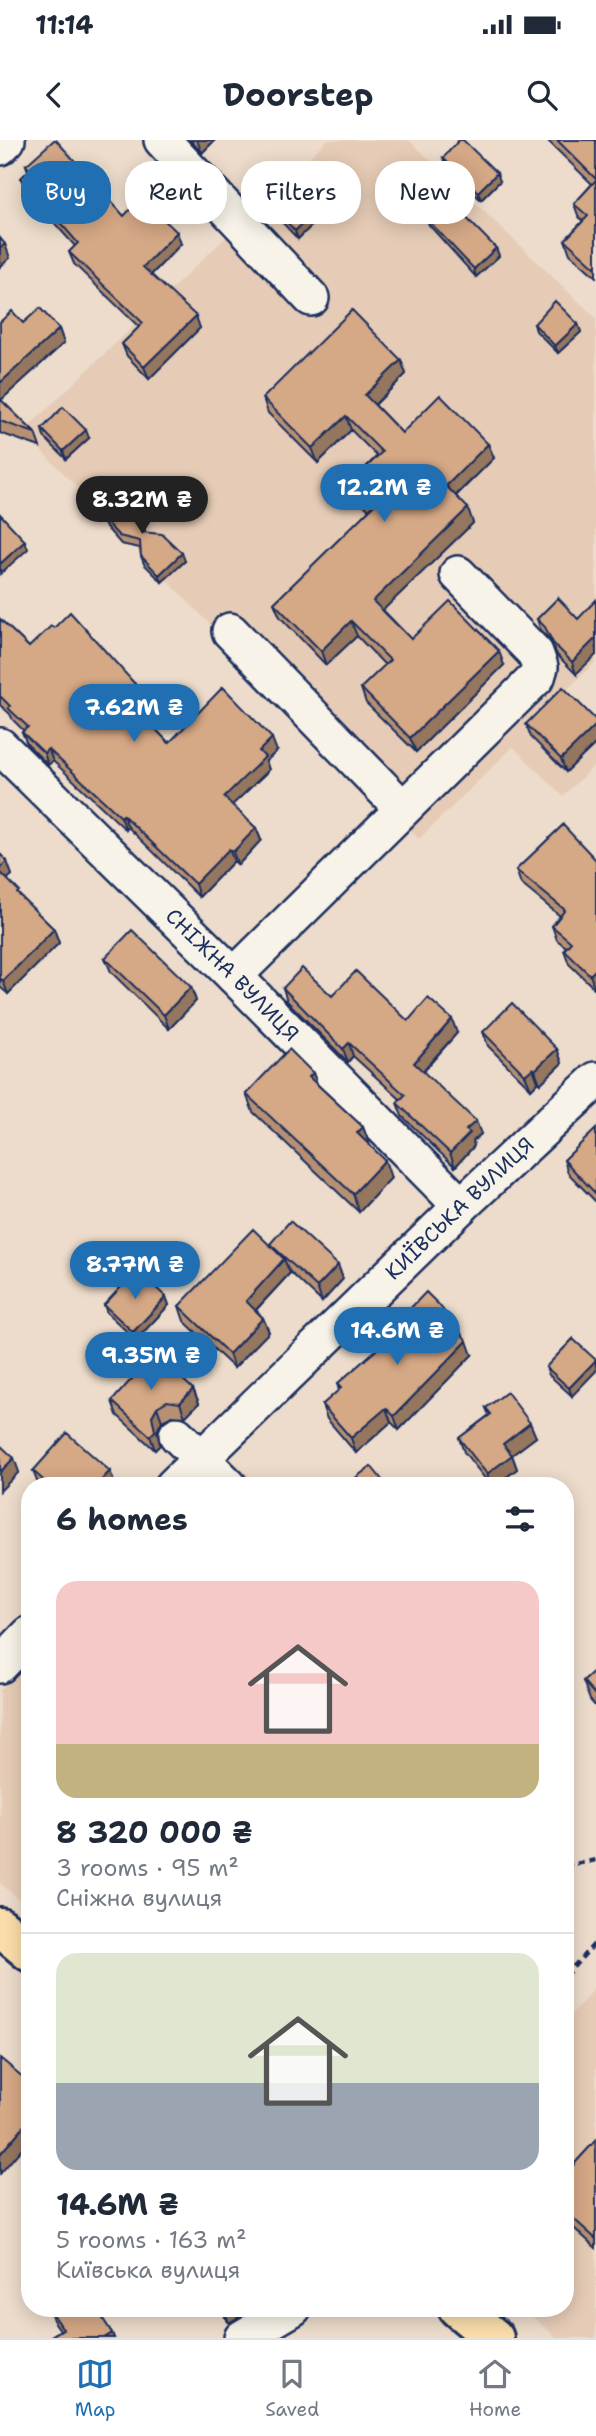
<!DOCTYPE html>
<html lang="en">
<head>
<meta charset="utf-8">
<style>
  body { margin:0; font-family:"Shantell Sans",sans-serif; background:#f2f2f3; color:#1f2937; height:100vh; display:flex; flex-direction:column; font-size:26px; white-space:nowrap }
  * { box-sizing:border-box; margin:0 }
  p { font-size:23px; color:#747a83 }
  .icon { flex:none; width:38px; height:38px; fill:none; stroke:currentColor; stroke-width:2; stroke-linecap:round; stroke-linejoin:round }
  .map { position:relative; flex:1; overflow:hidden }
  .details { position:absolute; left:21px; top:1337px; width:553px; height:840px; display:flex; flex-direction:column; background:#fff; border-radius:28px; box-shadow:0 4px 18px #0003 }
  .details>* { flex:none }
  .guide { position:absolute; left:21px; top:21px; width:555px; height:63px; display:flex; gap:14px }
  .price { position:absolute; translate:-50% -60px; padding:0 16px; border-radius:24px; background:#1f6fb2; color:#fff; font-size:23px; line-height:46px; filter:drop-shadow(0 2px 4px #0008) }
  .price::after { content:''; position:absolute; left:50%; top:42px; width:21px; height:16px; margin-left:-10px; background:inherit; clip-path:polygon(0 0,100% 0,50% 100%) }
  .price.active { background:#222; color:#fff }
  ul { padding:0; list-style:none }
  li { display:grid; align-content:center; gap:14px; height:371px; padding:0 35px }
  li+li { border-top:2px solid #e0e1e3 }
  li span { display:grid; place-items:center; height:217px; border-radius:21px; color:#555 }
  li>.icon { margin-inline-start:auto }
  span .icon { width:126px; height:126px; fill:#fffc; stroke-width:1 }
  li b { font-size:30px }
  h2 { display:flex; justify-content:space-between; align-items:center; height:84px; padding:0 35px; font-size:30px }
  .chip { padding:0 24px; border-radius:28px; background:#fff; box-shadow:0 4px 18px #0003; font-size:24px; line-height:63px }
  .chip.active { background:#1f6fb2; color:#fff }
  .status { display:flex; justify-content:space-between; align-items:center; height:49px; padding:0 35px; background:#fff; direction:ltr }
  .status svg { height:19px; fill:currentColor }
  header { display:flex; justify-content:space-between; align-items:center; height:91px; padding:0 35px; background:#fff; font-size:32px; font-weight:700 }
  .dock { display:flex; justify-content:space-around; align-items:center; height:98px; border-top:2px solid #e0e1e3; background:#fff; font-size:19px; color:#747a83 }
  .dock a { display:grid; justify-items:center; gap:4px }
  .dock .active { color:#1f6fb2 }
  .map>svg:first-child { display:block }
</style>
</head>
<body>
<div class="status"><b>11:14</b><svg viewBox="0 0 49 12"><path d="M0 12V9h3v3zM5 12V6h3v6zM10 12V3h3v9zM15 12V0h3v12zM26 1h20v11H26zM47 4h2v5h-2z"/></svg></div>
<header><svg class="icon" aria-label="back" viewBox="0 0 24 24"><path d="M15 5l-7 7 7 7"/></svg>Doorstep<svg class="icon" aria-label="search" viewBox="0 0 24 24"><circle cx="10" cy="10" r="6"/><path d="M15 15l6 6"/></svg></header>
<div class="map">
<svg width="596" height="2198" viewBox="0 0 596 2198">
  <rect width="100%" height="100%" fill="#eddccb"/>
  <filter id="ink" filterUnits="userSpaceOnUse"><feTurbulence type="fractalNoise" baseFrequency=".0143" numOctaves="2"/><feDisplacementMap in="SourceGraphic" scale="14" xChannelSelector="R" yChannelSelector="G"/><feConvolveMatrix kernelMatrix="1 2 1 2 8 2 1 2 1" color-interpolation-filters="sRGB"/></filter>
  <g filter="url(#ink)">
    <!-- built -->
    <path fill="#e6ccb6" d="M327,0h82l187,178v343l-31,31 31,32v40l-33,32 -50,-49 -94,92 -396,-407z
      M232,1320l28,26h-54z
      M30,1521v248l-30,-26v-193z
      M596,1847v351h-39l-34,-30h42v-287z"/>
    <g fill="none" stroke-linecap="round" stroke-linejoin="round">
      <!-- minor casing -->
      <g stroke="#1b2f5e" stroke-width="40">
        <g id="minor">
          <path d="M162,0l149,158"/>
          <path d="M0,7l7,-7"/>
          <path d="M230,491l173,178"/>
          <path id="s1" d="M0,606l234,230 227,230"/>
          <path d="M234,836l303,-299 3,-10 -5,-14 -77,-79"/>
          <path d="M177,1295l52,51"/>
          <path id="s2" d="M173,1346l288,-280 135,-126"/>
          <path d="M0,1525l30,-31"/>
          <path d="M242,2198l51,-30"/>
        </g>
      </g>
      <!-- major casing -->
      <g stroke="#1b2f5e" stroke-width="44">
        <path id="major" d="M0,1787l30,25
          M458,2168l36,30"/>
      </g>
      <!-- path -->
      <path stroke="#1b2f5e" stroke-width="4.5" stroke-dasharray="7 5" stroke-linecap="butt" d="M565,1726l31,-6
        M565,1836l31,-34"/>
      <!-- minor -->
      <use href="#minor" stroke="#f7f3e8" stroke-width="35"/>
      <!-- major -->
      <use href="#major" stroke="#fbddab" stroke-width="38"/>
    </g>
    <!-- wall -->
    <path fill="#b79073" stroke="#1b2f5e" stroke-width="2" d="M190,0h25l-13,13z
      M547,0h49v137l-26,-23 -5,-14 18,-19 -4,-3 -5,-14 18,-20z
      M443,18l57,23 -19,19 -35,-34z
      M26,25l98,51 57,28 -30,31 49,53 -51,51 -22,-23 -5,-12 17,-17 -65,-63 -5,-12 6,-6 -50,-56 -4,-12 7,-7z
      M346,41l3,8 -51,50 -22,-23 -2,-8z
      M426,78l70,30 3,8 -23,21 -47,-52z
      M0,182l23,1 36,6 5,14 -63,57 34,33 5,14 -40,-14z
      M534,184h44l3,8 -23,21 -22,-22z
      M401,220l5,14 -31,31 27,28 86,11 6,14 -38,38 17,27 -90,87 28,29 93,26 -88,87 -50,-49 -5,-15 24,-23 -28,-29 -31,29 -46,-48 -6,-14 95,-93 -13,-13 -6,-14 27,-27 -26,-26 -33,33 -50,-50 -5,-15z
      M42,289l47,9 -23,21 -22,-22z
      M143,376l2,8v8l40,29 -23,21 -18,-18 -3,-8 -1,-8 -19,-4 -16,-18 -3,-8z
      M558,458l18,76 -19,-19 -7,-16 -9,-8 -4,-12z
      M0,479l29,28 111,49 -8,9 37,38 108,8 -11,10 3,9 -37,35 24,23 5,12 -23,25 -4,-4 -35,36 -71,-70 -2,3 -73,-69 -5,4 -21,-21 -5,-12 2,-1 -11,-11 -3,-6 -10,-9z
      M596,580v23l-30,29 -35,-35 -5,-13z
      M563,685l32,164 -26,-25 -5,-14 2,-3 -9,-7 -5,-14 8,-10 -39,-32 -5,-14z
      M0,714l12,21 -5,4 14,18 33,32 5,14 -51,51 -8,-7z
      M105,818l86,29 5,14 -27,28 -58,-57z
      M283,848l49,8 76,25 49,12 -34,39 58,62 -8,7 1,5 -19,21 -53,-51 -5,-13 3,-4 -47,-43 -5,6 -61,-61z
      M483,892l74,17 5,14 -22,21 -2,-2 -7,7 -43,-43z
      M313,933l4,11 46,43 7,19 21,32 -32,34 -106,-100 -7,-18z
      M596,989v73l-28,-29 -4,-13z
      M270,1105l68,20 5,14 -21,23 -33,-31 1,2 -34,37 7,8 6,14 -35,36 -50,-47 -5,-15z
      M166,1157l3,8 -33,35 -29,-27 -3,-8z
      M573,1199l-1,57 -23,-21 -3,-8z
      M380,1200l92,15 -73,75 -8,-8 -35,31 -29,-34 -5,-14 17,-15 -2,-6 45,-39z
      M193,1249l6,14 -14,14 -13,-1 -10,5 -5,10 3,14 -5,5 -38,-35 -5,-14z
      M486,1268l50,29 -24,18 5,14 -22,17h-4l-27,-34 -5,-14 30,-23z
      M33,1331h77l5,14 -1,1h-75z
      M596,1529v38l-6,-7 -7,-19z
      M596,2000v108l-31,-28v-46z
      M49,2168h61l-9,9 11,16 2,5h-66l12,-8 -7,-10z
      M218,2168h35l-24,15z"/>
    <!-- shaded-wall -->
    <path fill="#95765e" stroke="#1b2f5e" stroke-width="2" d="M197,0h18l-13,13z
      M497,33l3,8 -19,19 -3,-8z
      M346,41l3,8 -51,50 -3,-8z
      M177,92l4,12 -34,35 -4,-12z
      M5,104l5,14 -10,9v-19z
      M496,108l3,8 -23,21 -2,-8z
      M196,176l4,12 -51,51 -5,-12z
      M578,184l3,8 -23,21 -3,-7z
      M59,189l5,14 -64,58v-18z
      M401,220l5,14 -36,35 -5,-14z
      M346,276l5,14 -33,33 -6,-15z
      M86,290l3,8 -23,21 -3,-8z
      M488,304l6,14 -43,42 -5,-14z
      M468,368l5,15 -95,92 -5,-14z
      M143,376l2,8 -1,16 -3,-8z
      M25,401l3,8 -28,25v-10z
      M182,413l3,8 -23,21 -3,-7z
      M351,481l6,15 -31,29 -5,-14z
      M596,498v17l-20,19 -4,-12z
      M499,511l5,14 -88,87 -6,-14z
      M135,544l5,12 -12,12 -5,-12z
      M596,585v18l-30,29 -5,-13z
      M272,598l5,13 -11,10 3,9 -41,39 -4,-12 35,-46z
      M48,609l5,12 -5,4 -4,-12z
      M123,675l5,12 -2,3 -5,-13z
      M256,688l5,12 -23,25 -5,-13z
      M229,709l5,12 -35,36 -4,-13z
      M7,721l5,14 -10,9 -2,-7v-9z
      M54,789l5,14 -51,51 -5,-13z
      M596,829v19l-1,1 -5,-14z
      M191,847l5,14 -27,28 -5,-14z
      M452,879l5,14 -39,43 -4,-13z
      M349,903l4,13 -5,6 -5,-13z
      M557,909l5,14 -22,21 -5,-14z
      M533,928l5,14 -7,7 -6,-14z
      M313,933l7,18 -11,-14z
      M476,981l5,13 -8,7 1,5 -19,21 -5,-14 16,-23z
      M363,987l7,19 -13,-13z
      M385,1020l6,18 -32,34 -6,-18z
      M284,1119l6,14 -39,42 -5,-14z
      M338,1125l5,14 -21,23 -5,-15z
      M166,1157l3,8 -33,35 -3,-8z
      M263,1178l6,14 -35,36 -5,-14z
      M467,1201l5,14 -73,75 -5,-14z
      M596,1220v11l-24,25 -3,-8z
      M193,1249l6,14 -14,14 -5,-14z
      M157,1267l5,14 -5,10 3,14 -5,5 -5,-14 2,-20z
      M386,1268l5,14 -35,31 -5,-15z
      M530,1283l6,14 -24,18 5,14 -22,17h-3l-5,-12 16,-30z
      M14,1318l5,14 -19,19v-19z
      M110,1331l5,14 -19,1z
      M30,1979v20l-30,35v-20z
      M95,2168h15l-11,11z
      M227,2168h26l-24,15 -5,-13z
      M112,2193l2,5h-10z"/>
    <!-- building -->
    <path fill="#d5a886" stroke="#1b2f5e" stroke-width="2" d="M54,0h2l68,76 17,-18 36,34 -34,35 53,49 -52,51 -22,-23 21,-21 -74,-71 9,-9 -57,-65 9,-8 -4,-5z
      M459,0h4l34,33 -19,19 -35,-34z
      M557,0h39v39z
      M323,18l23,23 -51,50 -21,-23z
      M596,40v88l-31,-28 23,-24 -14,-12z
      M446,57l50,51 -22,21 -48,-51z
      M0,98l5,6 -5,4z
      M555,161l23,23 -23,22 -21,-22z
      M40,168l19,21 -59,54v-61l12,-11 11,12z
      M352,170l49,50 -36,35 37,38 38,-38 48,49 -42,42 22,22 -95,93 38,38 39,-38 49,50 -89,87 -49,-50 29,-28 -39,-39 -30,30 -47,-48 99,-97 -23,-23 32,-31 -36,-36 -34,32 -49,-50z
      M0,259l35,34 -35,-12z
      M63,267l23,23 -23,21 -21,-22z
      M123,356l20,20 -2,16 21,2 20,19 -23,22 -18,-19 -1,-15 -21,-5 -17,-18z
      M0,374l25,27 -25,23z
      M558,458l20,21 18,-19v38l-24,24 -19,-19 -8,-16 -8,-8z
      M70,472l65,72 -12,12 46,47 54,-56 49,51 -13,13 6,6 -41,40 32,31 -23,24 -4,-3 -34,35 -72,-69 -2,2 -73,-68 -4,4 -22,-21 6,-5 -20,-19 2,-2 -10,-10v-77l29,28 22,-21 3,2z
      M563,547l33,33v5l-35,34 -35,-35z
      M563,685l33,35v109l-6,6 -26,-25 7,-8 -19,-16 13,-16 -49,-40z
      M0,714l7,7 -7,7z
      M0,732l19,19 -2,2 37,36 -51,52 -3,-3z
      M132,790l59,57 -27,28 -59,-57z
      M302,828l30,28 24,-25 52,50 20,-23 24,21 -38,44 62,58 -10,9 4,3 -20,20 -53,-50 8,-8 -56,-52 -6,6 -60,-61z
      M512,863l45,46 -22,21 -2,-2 -8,7 -42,-43z
      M289,909l24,24 -4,4 54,50 -6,6 28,27 -32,34 -107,-100z
      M596,989v65l-32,-34z
      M290,1081l48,44 -21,22 -47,-43z
      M253,1089l31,30 -38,42 17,17 -34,36 -50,-48z
      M137,1130l29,27 -33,35 -29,-27z
      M426,1152l13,13 28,36 -73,75 -8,-8 -35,30 -29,-33 19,-17 -4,-4 47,-41 -4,-3z
      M573,1199l23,21 -27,28 -23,-21z
      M155,1213l38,36 -13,14 -13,-2 -10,6 -5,9 3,15 -5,5 -38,-35z
      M507,1252l23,31 -27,21 9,11 -25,19 -28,-36 32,-24 -5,-6z
      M67,1293l43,38 -14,15h-46l-17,-15z
      M0,1305l14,13 -14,14z
      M371,1326l16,20h-36l-2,-3z
      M596,1529v27l-13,-15z
      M0,1918l30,25v36l-30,35z
      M596,2000v99l-31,-28v-37z
      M49,2168h47l16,25 -8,5h-56l15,-9z"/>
  </g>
  <g text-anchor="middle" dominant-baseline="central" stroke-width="5" stroke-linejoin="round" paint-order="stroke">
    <!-- street labels -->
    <g font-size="21" fill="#1b2f5e" stroke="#f7f3e8">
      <text stroke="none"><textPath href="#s1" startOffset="326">СНІЖНА ВУЛИЦЯ</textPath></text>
      <text stroke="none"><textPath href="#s2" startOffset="399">КИЇВСЬКА ВУЛИЦЯ</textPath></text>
    </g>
  </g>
</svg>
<b class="price" style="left:384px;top:384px">12.2M ₴</b>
<b class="price active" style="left:142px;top:396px">8.32M ₴</b>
<b class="price" style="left:134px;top:604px">7.62M ₴</b>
<b class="price" style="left:135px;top:1161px">8.77M ₴</b>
<b class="price" style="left:397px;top:1227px">14.6M ₴</b>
<b class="price" style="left:151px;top:1252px">9.35M ₴</b>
<div class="guide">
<a class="chip active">Buy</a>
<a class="chip">Rent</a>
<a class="chip">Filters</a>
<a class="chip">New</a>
</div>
<section class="details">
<h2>6 homes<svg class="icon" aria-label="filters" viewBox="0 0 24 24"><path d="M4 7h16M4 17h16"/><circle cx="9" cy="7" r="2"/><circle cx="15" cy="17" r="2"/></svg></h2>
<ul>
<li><span style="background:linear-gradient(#f6c9c9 75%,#c2b280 0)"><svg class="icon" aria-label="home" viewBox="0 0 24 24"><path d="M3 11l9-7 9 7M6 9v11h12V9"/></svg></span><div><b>8 320 000 ₴</b><p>3 rooms · 95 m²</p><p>Сніжна вулиця</p></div></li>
<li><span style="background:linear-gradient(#dfe7d0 60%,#9aa5b1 0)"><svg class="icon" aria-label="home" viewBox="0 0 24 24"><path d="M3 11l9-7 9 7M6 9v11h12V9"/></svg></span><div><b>14.6M ₴</b><p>5 rooms · 163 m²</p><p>Київська вулиця</p></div></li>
</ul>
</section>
</div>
<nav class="dock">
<a class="active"><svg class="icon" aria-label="map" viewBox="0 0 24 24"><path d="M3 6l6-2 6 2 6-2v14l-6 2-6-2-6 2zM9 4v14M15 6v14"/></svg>Map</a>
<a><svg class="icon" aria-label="saved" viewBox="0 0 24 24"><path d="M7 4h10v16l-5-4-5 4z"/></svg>Saved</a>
<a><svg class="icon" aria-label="home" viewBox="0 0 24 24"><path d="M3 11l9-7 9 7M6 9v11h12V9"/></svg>Home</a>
</nav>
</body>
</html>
